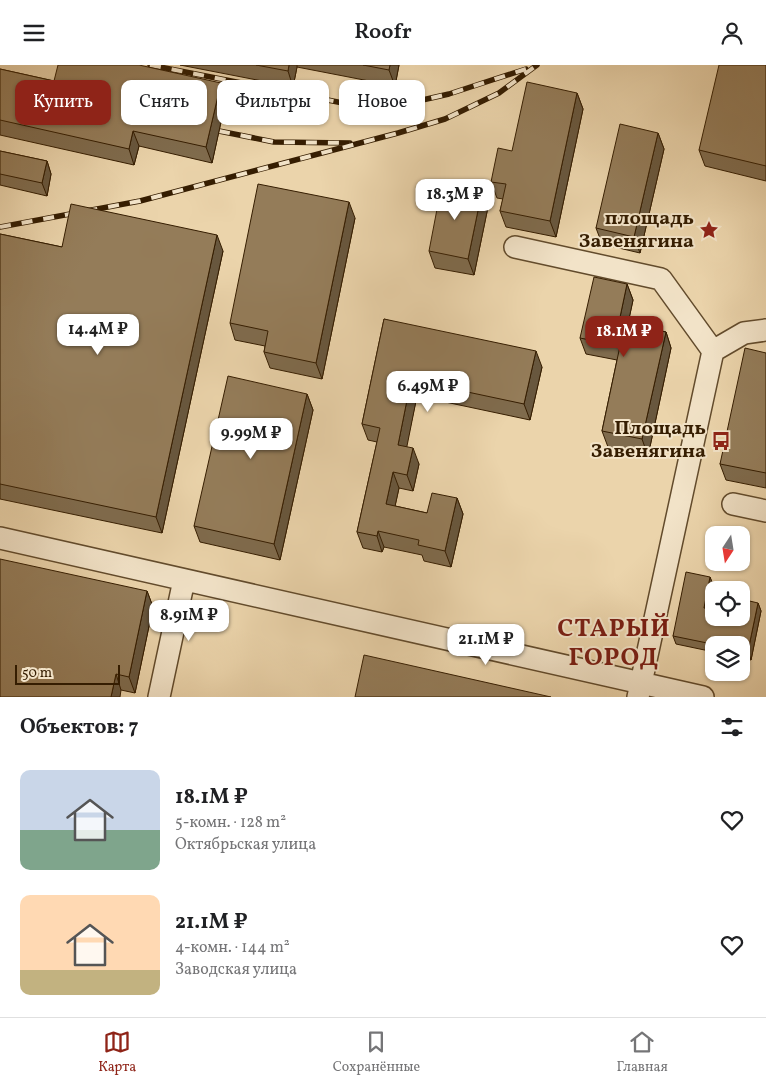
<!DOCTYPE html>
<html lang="ru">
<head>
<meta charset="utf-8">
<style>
  body { margin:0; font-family:Vollkorn,serif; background:#f6f6f6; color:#202124; height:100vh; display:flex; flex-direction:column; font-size:19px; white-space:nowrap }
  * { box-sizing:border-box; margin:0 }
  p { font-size:16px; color:#757577 }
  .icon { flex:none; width:28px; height:28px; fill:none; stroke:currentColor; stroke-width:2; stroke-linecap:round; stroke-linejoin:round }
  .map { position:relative; height:632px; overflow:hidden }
  .panel { display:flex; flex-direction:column; background:#fff; flex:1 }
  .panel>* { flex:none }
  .guide { position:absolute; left:15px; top:15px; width:500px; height:45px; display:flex; gap:10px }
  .needle { width:32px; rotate:192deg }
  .tools { position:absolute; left:705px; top:461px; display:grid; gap:10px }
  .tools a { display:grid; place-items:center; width:45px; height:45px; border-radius:10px; background:#fff; box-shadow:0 1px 4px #0004; font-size:25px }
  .scale { position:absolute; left:15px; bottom:12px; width:105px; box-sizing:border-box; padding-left:5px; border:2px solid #351d01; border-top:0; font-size:14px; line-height:18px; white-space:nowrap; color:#351d01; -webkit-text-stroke:4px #f2e3c8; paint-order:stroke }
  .price { position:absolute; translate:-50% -42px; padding:0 11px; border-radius:10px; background:#fff; color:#222; font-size:16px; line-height:32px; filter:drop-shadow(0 1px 2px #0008) }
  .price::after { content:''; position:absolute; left:50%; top:30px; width:15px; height:11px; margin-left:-8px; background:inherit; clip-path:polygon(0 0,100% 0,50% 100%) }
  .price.on { background:#8f2418; color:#fff }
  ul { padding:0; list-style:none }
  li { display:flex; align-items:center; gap:15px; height:125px; padding:0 20px }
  li span { display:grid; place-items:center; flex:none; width:140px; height:100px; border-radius:10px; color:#555 }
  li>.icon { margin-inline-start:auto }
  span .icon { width:60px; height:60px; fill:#fffc; stroke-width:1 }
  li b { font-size:21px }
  h2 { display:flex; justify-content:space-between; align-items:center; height:60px; padding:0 20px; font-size:21px }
  .chip { padding:0 18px; border-radius:10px; background:#fff; box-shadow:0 1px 4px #0004; font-size:18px; line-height:45px }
  .chip.on { background:#8f2418; color:#fff }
  header { display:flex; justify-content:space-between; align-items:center; height:65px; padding:0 20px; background:#fff; font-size:22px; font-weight:600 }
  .dock { display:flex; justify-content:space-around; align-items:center; height:70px; border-top:1px solid #e0e0e0; background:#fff; font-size:14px; color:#757577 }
  .dock a { display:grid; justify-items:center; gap:2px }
  .dock .on { color:#8f2418 }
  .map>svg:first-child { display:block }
</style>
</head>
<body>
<header><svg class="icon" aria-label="menu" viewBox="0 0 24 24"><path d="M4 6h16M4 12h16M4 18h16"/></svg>Roofr<svg class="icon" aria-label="person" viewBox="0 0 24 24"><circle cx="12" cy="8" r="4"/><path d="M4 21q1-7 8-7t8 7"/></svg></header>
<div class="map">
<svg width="766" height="632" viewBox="0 0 766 632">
  <rect width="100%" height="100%" fill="#ebd4ab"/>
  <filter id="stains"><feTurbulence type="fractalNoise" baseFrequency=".004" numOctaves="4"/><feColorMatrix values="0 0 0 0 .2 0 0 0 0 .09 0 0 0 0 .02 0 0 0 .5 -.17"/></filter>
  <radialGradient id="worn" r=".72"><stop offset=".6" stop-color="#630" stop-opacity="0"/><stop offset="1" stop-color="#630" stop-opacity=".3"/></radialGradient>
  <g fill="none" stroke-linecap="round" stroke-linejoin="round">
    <!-- minor casing -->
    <g stroke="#624b2c" stroke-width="24">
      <path id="minor" d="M515,182l146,32 52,72
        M733,439l33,7
        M0,473l703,159
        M159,632l25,-117
        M638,632l75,-346 31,-18 22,-3"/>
    </g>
    <!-- minor -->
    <use href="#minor" stroke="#f2e3c8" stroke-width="21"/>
    <!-- rail casing -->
    <g stroke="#351d01" stroke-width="5.5">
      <path id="rail" d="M150,0l203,40h47l49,-11 77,-25
        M219,66l55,11 76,1
        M0,162l140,-26 258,-68 47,-14 54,-26 38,-28"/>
    </g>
    <!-- rail -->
    <use href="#rail" stroke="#f2e3c8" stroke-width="4" stroke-dasharray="11" stroke-linecap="butt"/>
  </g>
  <!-- wall -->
  <path fill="#7f6b4d" stroke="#351d01" d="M180,0h219l-4,21 -98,-19 -4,20z
    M766,0v116l-61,-15 -6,-16z
    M0,4l54,12 172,18 -14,64 -73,-17 -5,19 -134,-30z
    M577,28l6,16 -27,128 -50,-10 -6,-16 3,-12 -6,-1 -6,-16 21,-31z
    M658,68l6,16 -24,104 -38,-9 -6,-16z
    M0,86l47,10 4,13 -4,22 -47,-11z
    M482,126l6,16 -14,68 -39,-7 -6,-17z
    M355,153l-33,161 -52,-11 -6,-16 1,-6 -30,-6 -5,-17z
    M0,169l62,13 161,4 -61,282 -162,-34z
    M627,219l6,16 -5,23 38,9 5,16 -23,108 -40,-9 -6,-16 15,-71 -31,-6 -6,-16z
    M384,254l158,48 -12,53 -113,-24 -11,51 13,17 -6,27 -14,-3 -4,18 32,7 30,-15 6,16 -12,53 -27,-6 -2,-6 -38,-8 -2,5 -19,-4 -6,-16 20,-90 -9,-2 -6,-16z
    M766,288v135l-40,-8 -6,-16z
    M307,329l6,16 -33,150 -80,-18 -6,-16z
    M710,512l3,8 -5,24 33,8 17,-14 3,8 -10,49 -10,-2v-13h-27v7l-38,-8 -3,-8z
    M147,526l6,16 -18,86 -14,-3 -121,7z"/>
  <!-- shaded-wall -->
  <path fill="#68573e" stroke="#351d01" d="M289,0h8v2l-4,20 -5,-16z
    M390,0h9l-4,21 -6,-16z
    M221,18l5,16 -14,64 -6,-16z
    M577,28l6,16 -27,128 -6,-16z
    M133,66l6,15 -5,19 -5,-16z
    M658,68l6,16 -24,104 -6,-16z
    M47,96l4,13 -4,22 -5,-13z
    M482,126l6,16 -14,68 -6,-16z
    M349,137l6,16 -33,161 -6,-16z
    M217,170l6,16 -61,282 -6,-16z
    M627,219l6,16 -8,38 -6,-16z
    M666,267l5,16 -23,108 -6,-17z
    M536,286l6,16 -12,53 -6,-16z
    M411,315l6,16 -13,65 -6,-16z
    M307,329l6,16 -33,150 -6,-16z
    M413,383l6,16 -6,27 -6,-16z
    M393,407l6,16 -7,32 -6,-16z
    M457,433l6,16 -12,53 -6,-16z
    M378,466l6,16 -2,5 -5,-16z
    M710,512l3,8 -6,31 -3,-8z
    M147,526l6,16 -18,86 -6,-16z
    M758,538l3,8 -10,49 -3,-9z
    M116,609l5,16 -1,7h-9z"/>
  <!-- building -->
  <path fill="#947c59" stroke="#351d01" d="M58,0h81l82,18 -15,64 -73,-16 -4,18 -129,-29v-51l54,12z
    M256,0h33l-1,6z
    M363,0h27l-1,5z
    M719,0h47v101l-67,-16z
    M527,17l50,11 -27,128 -50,-10 6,-27 -15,-2 7,-34 14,3z
    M620,59l38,9 -24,104 -38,-9z
    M0,86l47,10 -5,22 -42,-9z
    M442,118l40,8 -14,68 -39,-8z
    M258,119l91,18 -33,161 -52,-11 4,-21 -38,-8z
    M71,139l146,31 -61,282 -156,-33v-250l62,13z
    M594,212l33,7 -8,38 47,10 -24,107 -40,-8 18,-85 -40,-8z
    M384,254l152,32 -12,53 -113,-24 -13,65 15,3 -6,27 -14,-3 -7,32 41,9 5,-20 25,5 -12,53 -27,-6 1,-5 -41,-9 -1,5 -20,-4 23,-104 -18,-4z
    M745,283l21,5v120l-46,-9z
    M228,311l79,18 -33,150 -80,-18z
    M0,494l147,32 -18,86 -13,-3 -5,23h-111z
    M686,507l24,5 -6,31 10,2v7h27v-18l17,4 -10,48 -7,-1v-5h-24l-44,-9z
    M364,590l187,42h-196z"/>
  <!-- icons -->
  <defs>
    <g id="sight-bare" transform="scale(1.5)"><path d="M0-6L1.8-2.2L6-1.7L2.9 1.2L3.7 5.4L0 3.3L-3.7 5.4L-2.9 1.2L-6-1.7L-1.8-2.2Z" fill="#8f2418" stroke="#f2e3c8" stroke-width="2.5" paint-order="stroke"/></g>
    <g id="bus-bare" transform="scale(1.5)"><path d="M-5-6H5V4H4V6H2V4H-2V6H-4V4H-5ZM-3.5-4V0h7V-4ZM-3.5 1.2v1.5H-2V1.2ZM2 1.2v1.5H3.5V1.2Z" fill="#8f2418" stroke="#f2e3c8" stroke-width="2.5" paint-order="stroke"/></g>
  </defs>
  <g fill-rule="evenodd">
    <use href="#sight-bare" x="709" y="165"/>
    <use href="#bus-bare" x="721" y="376"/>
  </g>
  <g text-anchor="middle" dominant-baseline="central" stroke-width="4" stroke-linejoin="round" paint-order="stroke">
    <!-- poi labels -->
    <g font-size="20" font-weight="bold" fill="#351d01" stroke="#f2e3c8" text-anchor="end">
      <text x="694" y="154">площадь<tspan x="694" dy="23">Завенягина</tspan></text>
      <text x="706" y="364">Площадь<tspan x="706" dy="23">Завенягина</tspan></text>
    </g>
    <!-- district labels -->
    <g font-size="25" font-weight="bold" letter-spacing="1" fill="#7a1f14" stroke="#f2e3c8">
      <text x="614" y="564">СТАРЫЙ<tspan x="614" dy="29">ГОРОД</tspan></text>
    </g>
  </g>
  <rect width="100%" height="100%" filter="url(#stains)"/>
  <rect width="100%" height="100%" fill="url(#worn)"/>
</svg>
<div class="tools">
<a><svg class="needle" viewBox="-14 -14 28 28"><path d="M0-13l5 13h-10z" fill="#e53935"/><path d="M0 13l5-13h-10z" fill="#757577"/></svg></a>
<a><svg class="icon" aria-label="locate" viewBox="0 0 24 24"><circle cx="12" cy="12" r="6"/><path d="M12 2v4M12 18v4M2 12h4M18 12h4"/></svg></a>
<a><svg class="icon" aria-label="layers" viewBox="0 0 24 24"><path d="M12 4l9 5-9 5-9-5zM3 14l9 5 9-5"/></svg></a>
</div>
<div class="scale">50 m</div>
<b class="price" style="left:455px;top:156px">18.3M ₽</b>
<b class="price" style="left:98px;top:291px">14.4M ₽</b>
<b class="price on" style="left:624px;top:293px">18.1M ₽</b>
<b class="price" style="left:428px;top:348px">6.49M ₽</b>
<b class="price" style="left:251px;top:395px">9.99M ₽</b>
<b class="price" style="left:189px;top:577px">8.91M ₽</b>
<b class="price" style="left:486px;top:601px">21.1M ₽</b>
<div class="guide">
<a class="chip on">Купить</a>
<a class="chip">Снять</a>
<a class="chip">Фильтры</a>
<a class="chip">Новое</a>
</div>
</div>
<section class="panel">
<h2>Объектов: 7<svg class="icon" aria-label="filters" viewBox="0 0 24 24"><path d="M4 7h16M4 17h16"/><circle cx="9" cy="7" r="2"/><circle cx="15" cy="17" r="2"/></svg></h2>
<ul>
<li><span style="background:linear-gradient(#c9d6e8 60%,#7fa58c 0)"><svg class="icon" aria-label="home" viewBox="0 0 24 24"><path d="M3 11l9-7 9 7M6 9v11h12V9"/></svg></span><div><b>18.1M ₽</b><p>5-комн. · 128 m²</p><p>Октябрьская улица</p></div><svg class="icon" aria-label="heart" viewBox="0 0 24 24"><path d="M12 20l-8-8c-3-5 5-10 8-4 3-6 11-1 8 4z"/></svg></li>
<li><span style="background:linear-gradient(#ffd9b3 75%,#c2b280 0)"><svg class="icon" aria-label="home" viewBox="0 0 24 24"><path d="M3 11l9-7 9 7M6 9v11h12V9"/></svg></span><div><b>21.1M ₽</b><p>4-комн. · 144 m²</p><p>Заводская улица</p></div><svg class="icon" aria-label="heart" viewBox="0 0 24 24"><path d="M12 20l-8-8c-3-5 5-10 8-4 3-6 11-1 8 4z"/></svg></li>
</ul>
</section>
<nav class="dock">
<a class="on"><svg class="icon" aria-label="map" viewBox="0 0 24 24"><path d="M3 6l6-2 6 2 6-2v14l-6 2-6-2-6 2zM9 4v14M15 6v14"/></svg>Карта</a>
<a><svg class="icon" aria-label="saved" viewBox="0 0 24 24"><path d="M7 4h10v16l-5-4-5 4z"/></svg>Сохранённые</a>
<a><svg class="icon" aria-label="home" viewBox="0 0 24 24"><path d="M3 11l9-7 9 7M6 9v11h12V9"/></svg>Главная</a>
</nav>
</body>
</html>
